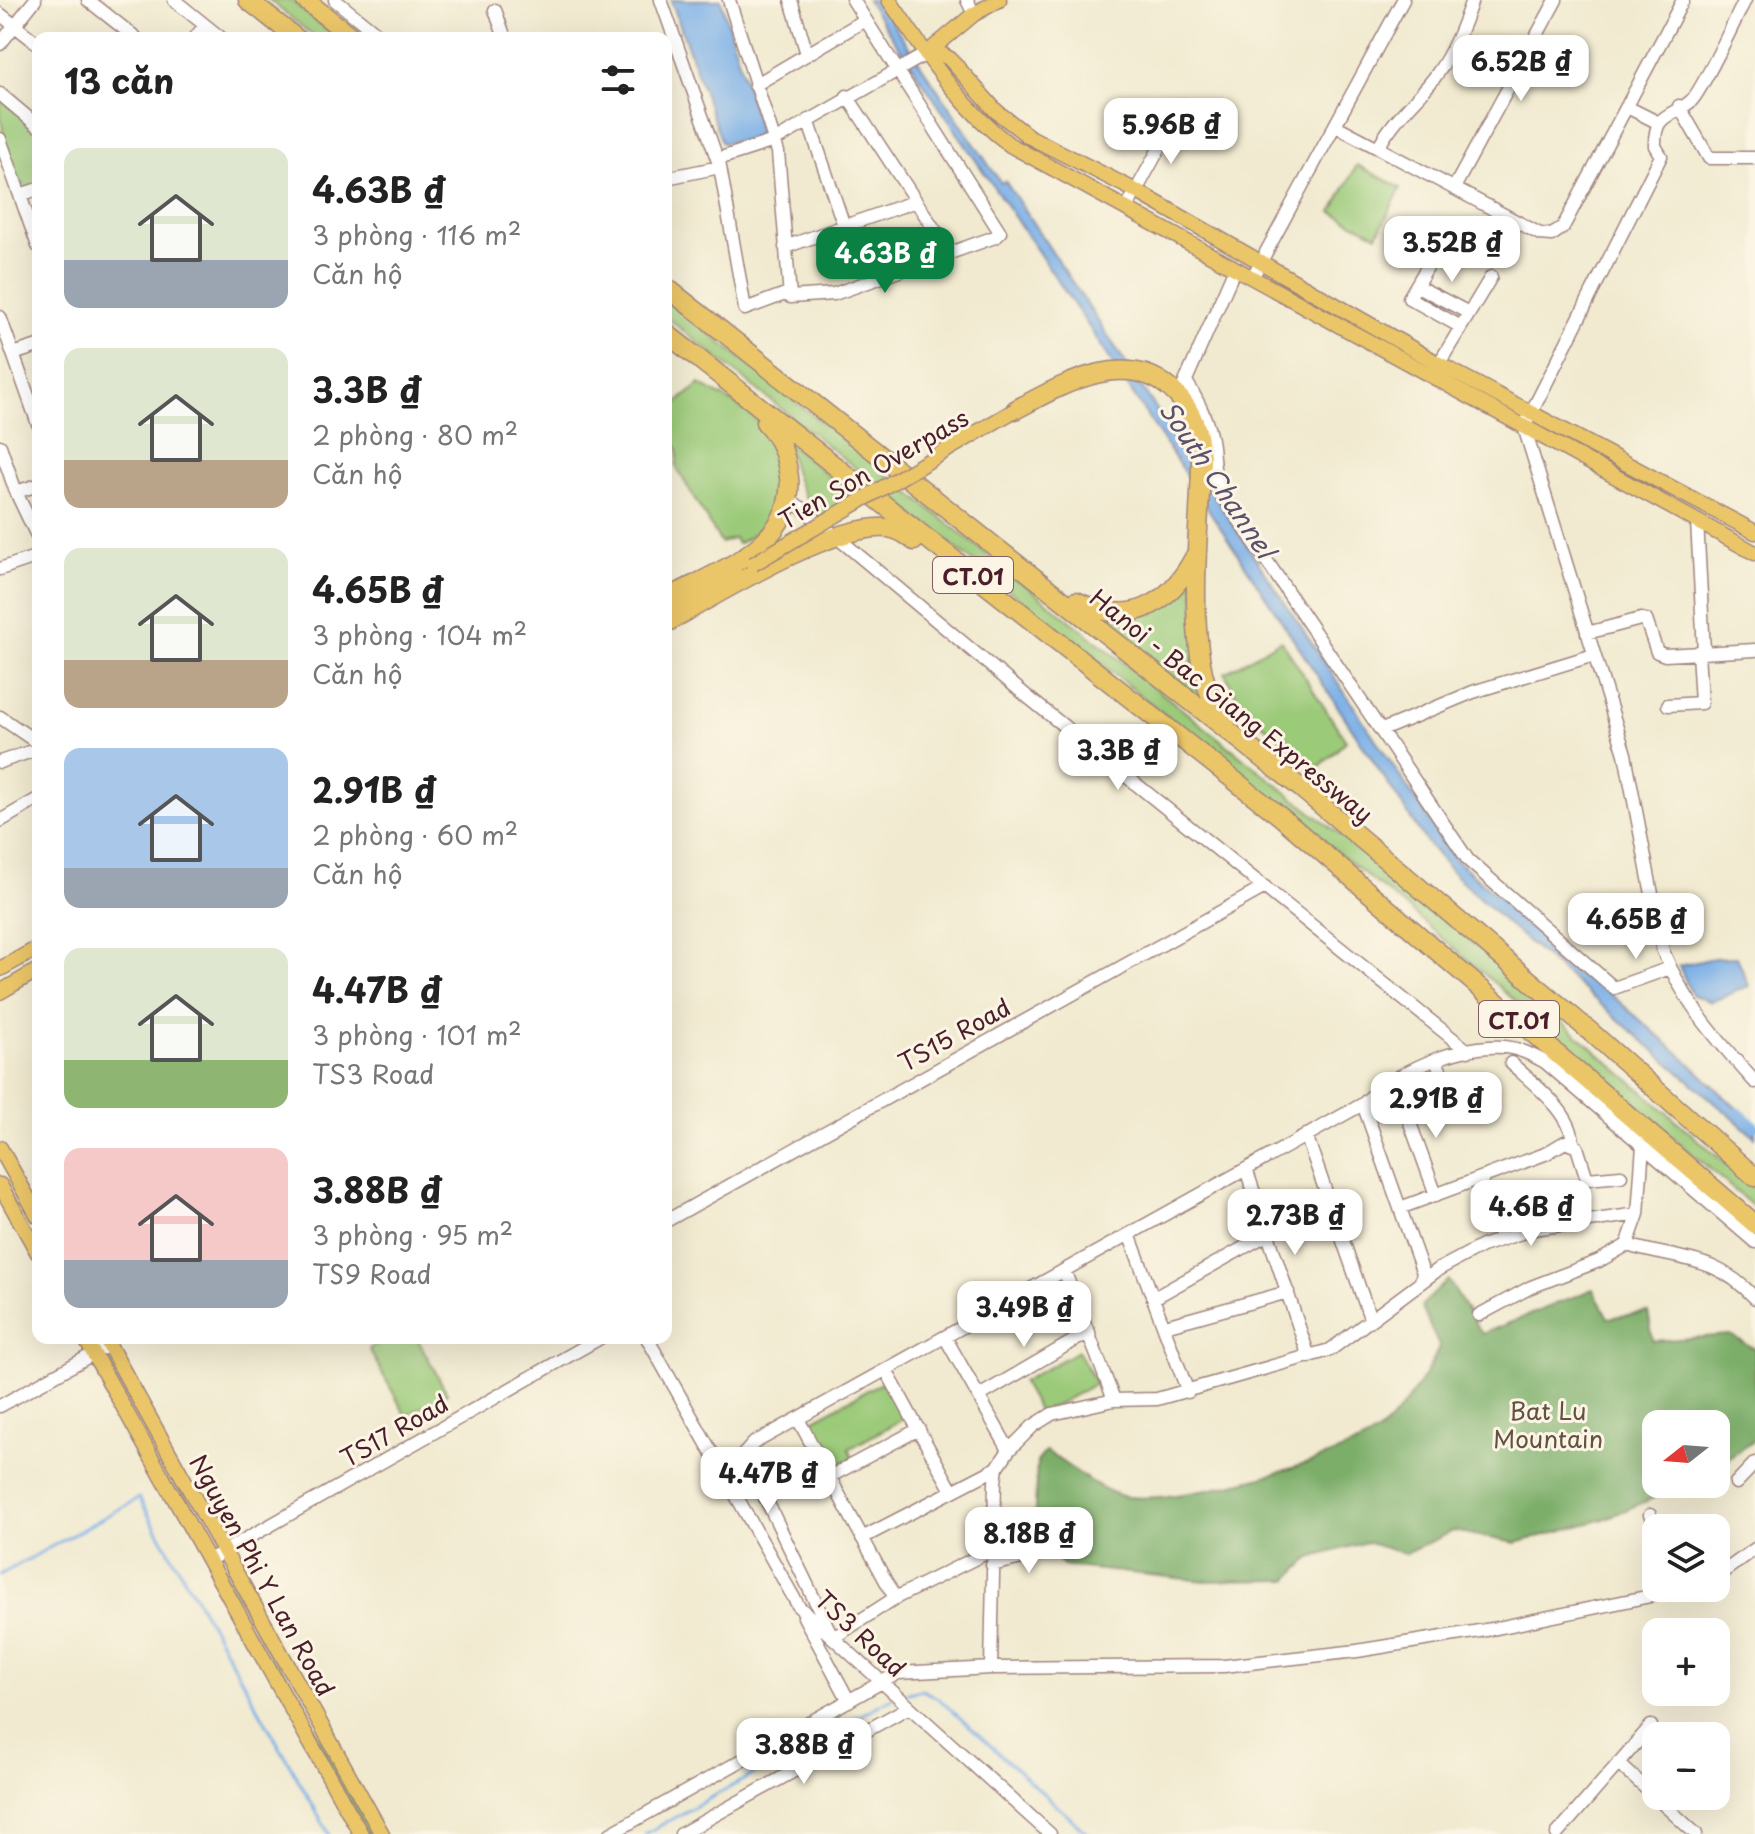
<!DOCTYPE html>
<html lang="vi">
<head>
<meta charset="utf-8">
<style>
  body { margin:0; font-family:"Playpen Sans",sans-serif; background:#f6f6f6; color:#222; height:100vh; display:flex; flex-direction:column; font-size:30px; white-space:nowrap }
  * { box-sizing:border-box; margin:0 }
  p { font-size:26px; color:#767676 }
  .icon { flex:none; width:44px; height:44px; fill:none; stroke:currentColor; stroke-width:2; stroke-linecap:round; stroke-linejoin:round }
  .map { position:relative; flex:1; overflow:hidden }
  .details { position:absolute; left:32px; top:32px; width:640px; height:1312px; display:flex; flex-direction:column; background:#fff; border-radius:16px; box-shadow:0 8px 32px #0002 }
  .details>* { flex:none }
  .needle { width:52px; rotate:253deg }
  .fabs { position:absolute; left:1642px; top:1410px; display:grid; gap:16px }
  .fabs a { display:grid; place-items:center; width:88px; height:88px; border-radius:16px; background:#fff; box-shadow:0 8px 32px #0002; font-size:40px }
  .price { position:absolute; translate:-50% -68px; padding:0 18px; border-radius:16px; background:#fff; color:#222; font-size:26px; line-height:52px; filter:drop-shadow(0 2px 4px #0008) }
  .price::after { content:''; position:absolute; left:50%; top:48px; width:24px; height:18px; margin-left:-12px; background:inherit; clip-path:polygon(0 0,100% 0,50% 100%) }
  .price.active { background:#0b8043; color:#fff }
  ul { padding:0; list-style:none }
  li { display:flex; align-items:center; gap:24px; height:200px; padding:0 32px }
  li span { display:grid; place-items:center; flex:none; width:224px; height:160px; border-radius:16px; color:#555 }
  li>.icon { margin-inline-start:auto }
  span .icon { width:96px; height:96px; fill:#fffc; stroke-width:1 }
  li b { font-size:34px }
  h2 { display:flex; justify-content:space-between; align-items:center; height:96px; padding:0 32px; font-size:34px }
  .map>svg:first-child { display:block }
</style>
</head>
<body>
<div class="map">
<svg width="1755" height="1834" viewBox="0 0 1755 1834">
  <rect width="100%" height="100%" fill="#fcf5e5"/>
  <filter id="ink" filterUnits="userSpaceOnUse"><feTurbulence type="fractalNoise" baseFrequency=".0125" numOctaves="2"/><feDisplacementMap in="SourceGraphic" scale="16" xChannelSelector="R" yChannelSelector="G"/><feConvolveMatrix kernelMatrix="1 2 1 2 8 2 1 2 1" color-interpolation-filters="sRGB"/></filter>
  <filter id="wash" filterUnits="userSpaceOnUse"><feTurbulence type="fractalNoise" baseFrequency=".006" numOctaves="4" result="noise"/><feDisplacementMap in="SourceGraphic" scale="32" xChannelSelector="R" yChannelSelector="G"/><feGaussianBlur stdDeviation="1.8" result="paint"/><feColorMatrix in="noise" values="0 0 0 0 0 0 0 0 0 0 0 0 0 0 0 0 0 1.4 0 .05"/><feComposite in="paint" operator="in"/></filter>
  <g filter="url(#wash)">
    <rect width="100%" height="100%" fill="#f1ead0"/>
    <!-- green -->
    <path fill="#9bca79" stroke="#727452" stroke-width="2" d="M269,0h21l48,38h-22z
      M0,98l38,32v54l-12,4c-19,-15 -26,-66 -26,-90z
      M1357,165l44,23 -24,47 -45,-23z
      M666,299l756,601 333,289v19l-344,-297 -745,-594z
      M700,384c17,11 44,22 57,37 36,43 32,98 -20,123l-3,-6 -13,5 -45,-76 2,-16 -12,-26v-13z
      M787,442l63,51 2,7 -28,18c-26,-22 -30,-45 -37,-76z
      M1193,581l13,122 -110,-82 59,-8z
      M1281,640l65,101 -28,27 -76,-60 -17,-35z
      M386,1338h31l30,55 -41,23 -37,-67z
      M1078,1351l18,32 -56,31 -18,-32z
      M113,1365l97,172 -2,4 -97,-171z
      M884,1381l20,37 -55,31 4,9 -23,13 -25,-47z
      M223,1566l4,3 146,265h-6l-146,-266z"/>
    <!-- forest -->
    <path fill="#7cae69" stroke="#63664a" stroke-width="2" d="M1448,1280l34,54 111,-45 15,29 40,-6 5,29 77,-6 25,14v91l-39,27v-43h-60v60h31l-83,35 -88,24 -63,-12 -48,23 -39,-12 -56,16 -22,22 -83,1 -141,-15 -30,-34 3,-70 9,-11c22,14 48,36 73,44 46,15 216,-34 257,-61 20,-14 56,-65 63,-88l-18,-40z"/>
    <!-- water -->
    <path fill="#79afe7" stroke="#626789" stroke-width="2" d="M671,0h50l38,130 -2,8 -35,5z
      M867,0h10l124,183 4,-2 450,678 237,206 63,61v11l-249,-214 -53,-50 -26,-30 -342,-522z
      M1737,957l12,29 -38,16 -19,-7 -13,-29 35,-8z"/>
    <g fill="none" stroke-linecap="round" stroke-linejoin="round">
      <!-- stream -->
      <path stroke="#79afe7" stroke-width="3" d="M0,1575l139,-77 190,336
        M903,1694l19,-4 16,8 150,136
        M645,1834l247,-136"/>
      <!-- canal -->
      <path stroke="#79afe7" stroke-width="9" d="M1739,1112l16,14"/>
    </g>
  </g>
  <g filter="url(#ink)">
    <g fill="none" stroke-linecap="round" stroke-linejoin="round">
      <!-- minor casing -->
      <g stroke="#9e847e" stroke-width="15">
        <path id="minor" d="M88,0l48,38
          M174,0l47,38
          M335,0l47,38
          M661,0l59,167 25,142 43,-16
          M729,0l49,152 12,145 44,-3 161,-57 5,-5 -147,-232
          M791,0l16,54
          M967,0l7,14
          M1472,0c-9,26 -19,52 -35,74 -19,27 -44,44 -59,74l162,86 12,1 11,-8 120,-227
          M1745,0c-9,18 -43,91 -54,101 -20,17 -37,11 -36,45l6,10 -137,271 101,327 38,197c21,52 55,90 92,131
          M495,10l10,28
          M0,14l38,30
          M195,38l10,-13
          M0,44l35,-44
          M755,85l110,-65
          M0,94l38,32
          M847,96l103,157
          M1679,106l30,52h46
          M1627,107l32,16
          M808,120l36,106
          M1336,126l42,22
          M0,139l38,107
          M718,159l56,-18 152,-87
          M666,178l54,-11
          M1454,188l102,-188
          M20,195l18,-6
          M1126,209l57,-104
          M1450,228l-41,70 52,29
          M785,247l131,-46
          M1252,278l151,-278
          M1417,286l52,27
          M0,317l38,107
          M13,354l25,-8
          M1434,372l57,-95
          M1186,381c12,20 23,41 26,65 2,19 1,33 11,50l245,364 146,128 56,-20
          M1183,387l52,-119
          M0,446l16,46 22,46
          M16,492l22,-7
          M789,501l13,7 227,190 439,353
          M1697,521l7,130
          M0,569l38,-13
          M1587,633l54,-14 5,1 11,32 8,3 90,-5
          M1668,705l33,-2 -3,-51
          M0,717l38,26
          M1382,730l91,-38 121,-37
          M0,762l38,-13
          M0,821l38,-22
          M1436,1061l23,52
          M1511,1063c21,20 62,49 62,81
          M1401,1098l35,97
          M1363,1104l60,169 -2,8
          M1306,1135l64,183
          M1246,1169l63,188
          M1480,1179l21,59
          M1400,1208l145,-54 20,-12 12,5 10,32 34,-3
          M666,1221l599,-334
          M1129,1234l59,158
          M1627,1245c53,16 87,9 128,53
          M1064,1270l50,130
          M1154,1298l114,-64
          M1479,1315l52,-28 68,-26 28,-16 11,-31 5,-69
          M1165,1326l123,-34
          M945,1337l64,113
          M647,1338l152,269 251,227
          M886,1370l66,121
          M979,1396l110,-64
          M0,1406l109,-61
          M798,1419l97,179
          M829,1477l90,-48
          M1736,1483l19,-20
          M1650,1515l6,13
          M862,1538l135,-70
          M992,1550l-97,48 -62,40 -89,-184 10,-11 609,-339c32,-32 95,-60 141,-57 15,1 28,8 41,15l210,180
          M209,1560l391,-222
          M992,1565l34,-8 26,-13
          M1716,1577l39,-28
          M804,1617l45,84
          M991,1668l4,-186 2,-14 12,-18 24,-24 19,-12 62,-14 43,-1 173,-49 109,-81 43,-23 51,-17 105,-15
          M1618,1763l78,71
          M610,1834l288,-161 93,-5 233,-2 133,-15 135,-22 197,-41
          M681,1834l228,-127
          M1557,1834l94,-108"/>
      </g>
      <!-- major casing -->
      <g stroke="#9e847e" stroke-width="17">
        <path id="major" d="M889,0c36,52 70,107 121,145l745,408
          M926,54h15l9,5 46,52 32,25 108,55 303,173 316,168
          M926,54l48,-40 25,-14
          M666,611l69,-37
          M0,969l38,-21
          M0,992l38,-22
          M0,1148l38,68
          M0,1185l38,68
          M85,1338l276,496
          M105,1338l277,496"/>
      </g>
      <!-- highway casing -->
      <g stroke="#9e847e" stroke-width="21">
        <path id="highway" d="M248,0l48,38
          M305,0l48,38
          M666,287l636,502 290,244 163,144
          M666,333l615,484 474,407
          M1015,410c48,-26 115,-65 161,-16 18,18 23,38 25,63 1,62 -23,221 26,263
          M666,599c49,-27 130,-53 123,-122 -3,-22 -8,-38 -24,-55
          M1076,601c55,27 92,5 119,-45
          M666,623c52,-29 163,-99 221,-95 11,1 18,6 27,13"/>
      </g>
      <!-- minor -->
      <use href="#minor" stroke="#fff" stroke-width="12"/>
      <!-- major -->
      <use href="#major" stroke="#ebc669" stroke-width="14"/>
      <!-- highway -->
      <use href="#highway" stroke="#ebc669" stroke-width="18"/>
      <!-- major-bridge casing -->
      <g stroke="#9e847e" stroke-width="17" stroke-linecap="butt">
        <path id="major-bridge" d="M753,564l262,-154"/>
      </g>
      <!-- major-bridge -->
      <use href="#major-bridge" stroke="#ebc669" stroke-width="14"/>
    </g>
  </g>
  <g text-anchor="middle" dominant-baseline="central" stroke-width="6" stroke-linejoin="round" paint-order="stroke">
    <!-- shield labels -->
    <g fill="#fcf5e5" stroke="#7f5f63" stroke-width="2">
      <rect x="933" y="557" width="80" height="36" rx="6"/>
      <rect x="1479" y="1001" width="80" height="36" rx="6"/>
    </g>
    <g font-size="22" font-weight="bold" fill="#4a1f2b">
      <text x="973" y="575">CT.01</text>
      <text x="1519" y="1019">CT.01</text>
    </g>
    <!-- street labels -->
    <g font-size="24" fill="#4a1f2b" stroke="#fcf5e5">
      <text transform="translate(873 468) rotate(-30)">Tien Son Overpass</text>
      <text transform="translate(1232 705) rotate(39)">Hanoi - Bac Giang Expressway</text>
      <text transform="translate(954 1034) rotate(-29)">TS15 Road</text>
      <text transform="translate(394 1430) rotate(-30)">TS17 Road</text>
      <text transform="translate(263 1575) rotate(61)">Nguyen Phi Y Lan Road</text>
      <text transform="translate(861 1633) rotate(43)">TS3 Road</text>
    </g>
    <!-- park labels -->
    <g font-size="24" fill="#625242" stroke="#fcf5e5">
      <text x="1548" y="1410">Bat Lu<tspan x="1548" dy="28">Mountain</tspan></text>
    </g>
    <!-- water labels -->
    <g font-size="26" font-style="italic" fill="#5a516d" stroke="#fcf5e5">
      <text transform="translate(1218 479) rotate(56)">South Channel</text>
    </g>
  </g>
</svg>
<div class="fabs">
<a><svg class="needle" viewBox="-14 -14 28 28"><path d="M0-13l5 13h-10z" fill="#e53935"/><path d="M0 13l5-13h-10z" fill="#767676"/></svg></a>
<a><svg class="icon" aria-label="layers" viewBox="0 0 24 24"><path d="M12 4l9 5-9 5-9-5zM3 14l9 5 9-5"/></svg></a>
<a>+</a>
<a>−</a>
</div>
<b class="price" style="left:1521px;top:103px">6.52B ₫</b>
<b class="price" style="left:1171px;top:166px">5.96B ₫</b>
<b class="price" style="left:1452px;top:284px">3.52B ₫</b>
<b class="price active" style="left:885px;top:295px">4.63B ₫</b>
<b class="price" style="left:1118px;top:792px">3.3B ₫</b>
<b class="price" style="left:1636px;top:961px">4.65B ₫</b>
<b class="price" style="left:1436px;top:1140px">2.91B ₫</b>
<b class="price" style="left:1531px;top:1248px">4.6B ₫</b>
<b class="price" style="left:1295px;top:1257px">2.73B ₫</b>
<b class="price" style="left:1024px;top:1349px">3.49B ₫</b>
<b class="price" style="left:768px;top:1515px">4.47B ₫</b>
<b class="price" style="left:1029px;top:1575px">8.18B ₫</b>
<b class="price" style="left:804px;top:1786px">3.88B ₫</b>
<section class="details">
<h2>13 căn<svg class="icon" aria-label="filters" viewBox="0 0 24 24"><path d="M4 7h16M4 17h16"/><circle cx="9" cy="7" r="2"/><circle cx="15" cy="17" r="2"/></svg></h2>
<ul>
<li><span style="background:linear-gradient(#dfe7d0 70%,#9aa5b1 0)"><svg class="icon" aria-label="home" viewBox="0 0 24 24"><path d="M3 11l9-7 9 7M6 9v11h12V9"/></svg></span><div><b>4.63B ₫</b><p>3 phòng · 116 m²</p><p>Căn hộ</p></div></li>
<li><span style="background:linear-gradient(#dfe7d0 70%,#b9a48a 0)"><svg class="icon" aria-label="home" viewBox="0 0 24 24"><path d="M3 11l9-7 9 7M6 9v11h12V9"/></svg></span><div><b>3.3B ₫</b><p>2 phòng · 80 m²</p><p>Căn hộ</p></div></li>
<li><span style="background:linear-gradient(#dfe7d0 70%,#b9a48a 0)"><svg class="icon" aria-label="home" viewBox="0 0 24 24"><path d="M3 11l9-7 9 7M6 9v11h12V9"/></svg></span><div><b>4.65B ₫</b><p>3 phòng · 104 m²</p><p>Căn hộ</p></div></li>
<li><span style="background:linear-gradient(#a9c7e8 75%,#9aa5b1 0)"><svg class="icon" aria-label="home" viewBox="0 0 24 24"><path d="M3 11l9-7 9 7M6 9v11h12V9"/></svg></span><div><b>2.91B ₫</b><p>2 phòng · 60 m²</p><p>Căn hộ</p></div></li>
<li><span style="background:linear-gradient(#dfe7d0 70%,#8fb573 0)"><svg class="icon" aria-label="home" viewBox="0 0 24 24"><path d="M3 11l9-7 9 7M6 9v11h12V9"/></svg></span><div><b>4.47B ₫</b><p>3 phòng · 101 m²</p><p>TS3 Road</p></div></li>
<li><span style="background:linear-gradient(#f6c9c9 70%,#9aa5b1 0)"><svg class="icon" aria-label="home" viewBox="0 0 24 24"><path d="M3 11l9-7 9 7M6 9v11h12V9"/></svg></span><div><b>3.88B ₫</b><p>3 phòng · 95 m²</p><p>TS9 Road</p></div></li>
</ul>
</section>
</div>
</body>
</html>
